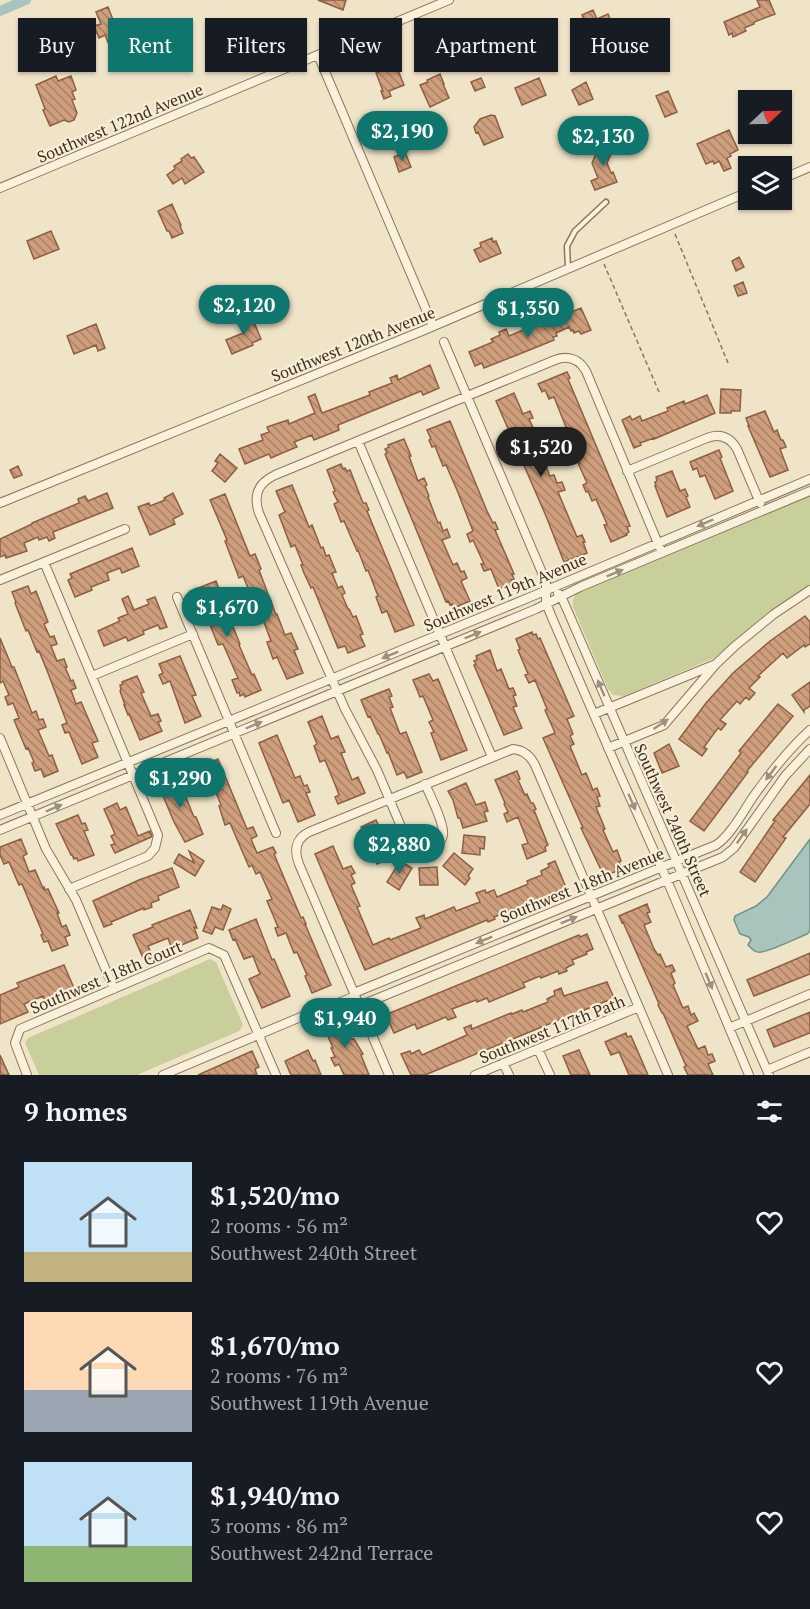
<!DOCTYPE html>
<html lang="en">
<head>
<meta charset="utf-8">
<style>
  body { margin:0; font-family:"PT Serif",serif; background:#20242c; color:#f1f3f6; height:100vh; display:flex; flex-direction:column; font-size:22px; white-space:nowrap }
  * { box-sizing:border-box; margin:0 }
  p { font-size:20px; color:#9ea1a6 }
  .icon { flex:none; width:33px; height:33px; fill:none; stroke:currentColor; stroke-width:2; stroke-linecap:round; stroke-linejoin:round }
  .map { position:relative; height:1075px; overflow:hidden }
  .drawer { display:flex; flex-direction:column; background:#171b24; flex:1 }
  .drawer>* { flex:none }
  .guide { position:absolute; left:18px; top:18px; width:774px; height:54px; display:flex; gap:12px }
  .needle { width:39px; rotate:68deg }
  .controls { position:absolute; left:738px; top:90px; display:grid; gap:12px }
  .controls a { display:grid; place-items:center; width:54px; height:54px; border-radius:0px; background:#171b24; box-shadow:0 2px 4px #0004; font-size:30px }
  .price { position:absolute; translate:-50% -51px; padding:0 14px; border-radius:21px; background:#0f766e; color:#fff; font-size:20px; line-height:39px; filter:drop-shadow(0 2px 3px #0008) }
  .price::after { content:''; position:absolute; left:50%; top:36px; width:18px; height:14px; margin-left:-9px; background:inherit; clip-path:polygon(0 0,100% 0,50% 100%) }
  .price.active { background:#222; color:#fff }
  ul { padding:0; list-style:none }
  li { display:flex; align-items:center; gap:18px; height:150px; padding:0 24px }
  li span { display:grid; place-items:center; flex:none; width:168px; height:120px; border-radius:0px; color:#555 }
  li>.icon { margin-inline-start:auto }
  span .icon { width:72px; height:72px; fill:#fffc; stroke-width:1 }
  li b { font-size:26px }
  h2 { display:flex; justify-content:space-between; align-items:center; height:72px; padding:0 24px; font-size:26px }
  .chip { padding:0 21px; border-radius:0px; background:#171b24; box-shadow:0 2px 4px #0004; font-size:21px; line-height:54px }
  .chip.active { background:#0f766e; color:#fff }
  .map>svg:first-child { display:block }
</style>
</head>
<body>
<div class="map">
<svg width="810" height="1075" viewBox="0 0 810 1075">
  <defs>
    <pattern id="building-back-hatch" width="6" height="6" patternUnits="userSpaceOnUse" patternTransform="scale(1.5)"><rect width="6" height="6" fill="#cf9f7d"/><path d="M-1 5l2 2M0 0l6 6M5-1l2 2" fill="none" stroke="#a98266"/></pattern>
  </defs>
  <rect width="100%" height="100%" fill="#f0e4c8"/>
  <!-- green -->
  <path fill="#c9cf9b" d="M810,495v90l-43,28 -53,45 -90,38 -11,-1 -5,-6 -35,-82c-1,-8 1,-11 6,-16z
    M210,959l6,3 27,63 -4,6 -102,44h-98l-14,-32 3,-5z"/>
  <!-- water -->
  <path fill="#a9c4bc" stroke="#6f938a" stroke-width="1.5" d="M810,839v92l-3,3c-10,4 -36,17 -46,18 -6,1 -9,-3 -13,-7l3,-5 -2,-3 -9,-3 -6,-14 1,-4 21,-10 11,-9z"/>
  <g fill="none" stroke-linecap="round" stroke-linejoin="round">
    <!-- canal -->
    <path stroke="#a9c4bc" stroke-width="10" d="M0,11l26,-11"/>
  </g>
  <!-- building -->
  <path fill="url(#building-back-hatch)" stroke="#8d5f41" stroke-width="1.5" d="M318,0h28l-3,10z
    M757,0h12l6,14 -21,8v2l-10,4 2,3 -13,6 -1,-4 -3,2 -5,-13 36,-15z
    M108,7l14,36 -12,4 -5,-12 -6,3 -5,-12 7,-2 -5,-12z
    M593,10l4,9 11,-5 8,19 -11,4 2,6 -16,8 -3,-6 -8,3 -8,-18 13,-6 -3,-9z
    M154,19l4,8 -3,2 2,6 -16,7 -7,-14z
    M262,21l7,15 -32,13 -6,-15z
    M32,25l6,12 -8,4 -5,-13z
    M167,46l5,13 -7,3 -5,-13z
    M392,66l5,5 1,-1 6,15 -15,6 2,5 -7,3 -3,-8h2l-7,-18z
    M440,74l4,10h-1l6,14 -19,9 -10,-22 8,-3 -1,-2z
    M56,76l2,5 13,-5 5,14 -4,2 3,7 -3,1 5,13 -3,7 -5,2 -5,-2 -14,6 -7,-16 2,-1 -9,-24z
    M481,78l4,9 -10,4 -4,-9z
    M539,78l7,17 -24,10 -7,-17z
    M586,82l7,17 -14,6 -7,-15z
    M668,91l9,21 -12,5 -9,-21z
    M491,115l4,1 8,21 -19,8 -6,-13 -2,1 -2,-6 6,-8z
    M729,130l9,20 -8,4 1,2 -4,2 4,10 -7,3 -5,-10 -5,3 -1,-3 -7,3 -9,-20z
    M601,142l13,5 -7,16 4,10 2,-1 4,10 -22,8 -4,-9 7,-3 -6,-15z
    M405,152l6,15 -12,5 -5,-15z
    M188,154l3,4 3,-1 10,15 -19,12 -3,-6 -9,6 -6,-9 8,-6 -1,-3 8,-5 -1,-2z
    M172,204l9,21 -1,1 3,7 -11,5 -3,-7h-2l-9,-20z
    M51,231l8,18 -25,10 -7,-18z
    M492,238l1,4 3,-1 5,12 -21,9 -6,-12 7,-3 -1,-4z
    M739,257l5,10 -8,4 -4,-10z
    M743,282l4,11 -9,3 -4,-10z
    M581,308l10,22 -10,4 -2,-3 -5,2 -1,-3 -2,1 -2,-4 -13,6 1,3 -4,1 1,3 -37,15 -33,13 -2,-5 -7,3 -6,-14 24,-10 -2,-3 9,-4 -1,-3 7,-3 3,7 45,-19 1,2z
    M251,315l10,24 -9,4 1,2 -21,9 -6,-14 17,-7 -6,-12z
    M96,324l9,24 -7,3 -2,-6 -22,9 -7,-18z
    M430,365l9,23 -16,7 -2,-4 -83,34 1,5 -25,10 -2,-5 -18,7 3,5 -17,7 -9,4 -2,-4 -24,10 -6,-15 24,-9 -2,-5 8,-3 -2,-5 21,-7 1,4 26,-11 -7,-16 7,-3 7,19 48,-18 -1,-3 23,-9 -2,-5 7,-3 1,5z
    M567,372l3,6 -2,1 62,147 -3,1 2,5 -3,2 1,1 -16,7 -7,-17 3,-1 -11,-25 -4,2 -4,-10 -2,1 -3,-7 4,-2 -9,-20h2l-8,-21 -18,-45 -5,2 -4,-9 -3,2 -4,-8z
    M721,389l20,1 -1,21h-9v2h-11z
    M514,393l9,21 7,-3 3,7 -4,1 14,30 -4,2 11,25 4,-1 3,8 5,-1 3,8 -7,2 19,45 5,-2 3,7h-2l4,11 -23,9 -18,-46 -50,-115z
    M707,395l8,18 -61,26v-1l-14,5 1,2 -7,3 -12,-28 8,-4 2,4 8,-4 2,5 26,-10 -1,-3 17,-7 1,3z
    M765,411l9,21 3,-2 4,10h2l3,7 -6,2 8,21 -18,7 -22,-51h1l-3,-8z
    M450,421l37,90 6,12 2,-1 3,7 -3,1 19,44h-2l2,5 -3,1 2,4 -14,5 -8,-20 -7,2 -3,-7h3l-11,-24 -3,2 -3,-8 6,-3 -16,-41 -11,-25 -3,1 -8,-20 -3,1 -3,-7 2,-1 -4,-9z
    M404,439l7,17h-2l9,25 6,-3 3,7 -2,1 4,10 -1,1 10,26 2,-1 3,9 4,-2 3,8 -8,3 11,25 4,-2 4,9 3,-1 3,7 -6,3 9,20 -16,7 -2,-4 -2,1 -2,-4 -2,1 -61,-148 2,-1 -2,-4 4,-2 -1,-2z
    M719,450l3,7 -2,1 13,33 -18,8 -10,-24 -5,2 -3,-9 -4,2 -3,-8z
    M220,454l17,14 -12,14 -13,-11 6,-8 -3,-2z
    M341,464l2,5 2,-1 2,3 3,-1 13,33h3l3,7 -2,1 47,114 -19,7 -8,-21 -5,2 -6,-16 2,-1 -10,-26 -2,1 -8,-21 -1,1 -13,-30 -3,1 -3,-8 -4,-10 4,-2 -5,-10 2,-1 -8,-21z
    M18,466l4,9 -8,3 -4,-8z
    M672,471l8,20 5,-2 3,7 -2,1 4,10 -23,10 -12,-31h1l-1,-4 2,-1 -1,-4z
    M292,485l17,42 3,-2 9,23 2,-1 3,9 3,-1 7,17 -4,1 6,15 4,-2 3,7 -3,2 6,14h1l4,8 3,-1 7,18 -3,1 5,11 -17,7 -3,-7 -7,2 -25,-61 -2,1 -7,-15 -3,-8h2l-8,-20 -4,2 -12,-32 6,-3 -9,-21z
    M107,493l6,15 -60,24 2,6 -6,3 -2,-4 -8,3 -1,-3 -14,6 3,8 -21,7 -1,-3 -5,2v-18l32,-15v-1l47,-20 -1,-4 7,-3 3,5z
    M173,493l10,21 -10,5 2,5 -25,11 -12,-28 11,-4 1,3 15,-6 -1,-2z
    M225,494l25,62 5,-2 6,15 -2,1 17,45 1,-1 8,21 6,-2 7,16 -4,1 9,23 -16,6 -10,-22 -4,2 -6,-17 4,-1 -9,-24 -7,3 -3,-8 4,-1 -4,-10 1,-1 -10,-24 -4,2 -14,-37 2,-1 -17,-40z
    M132,548l7,18 -17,7 -2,-5 -13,5 2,7 -18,7 1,3 -17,7 -7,-17 4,-2 -2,-4z
    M216,581l6,16 -2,1 12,29h1l7,17 -1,1 13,30 2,-1 7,16 -16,7 -1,-3 -4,2 -1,-4 -2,1 -5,-13 6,-2 -15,-34 -5,1 -22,-56z
    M28,586l3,8 5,-3 12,31 -4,2 6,13 4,-1 3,8 -6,2 6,15 7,-2 3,8h-2l6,14 2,-1 3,8 -5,2 5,14 5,-2 17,39 -6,2 6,14 -16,7 -13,-32 -4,1 -3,-8 5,-2 -19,-50 -9,-22 -2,1 -9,-22 -2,1 -11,-28 1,-1 -4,-10z
    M128,596l6,14 15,-6 -2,-4 8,-3 12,30 -7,2 -2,-4 -15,6 1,3 -16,7 -2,-4 -22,9 -6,-15 22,-10 -2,-3 10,-4 -6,-15z
    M805,616l5,6v22l-5,3 -1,-2 -17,13 -4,-5 -25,23 2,1 -11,11 6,5 -6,7 -3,-3 -6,7 -3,-3 -17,19 6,4 -5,6 -3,-2 -14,19 3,2 -5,7 -23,-17 27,-36 27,-30 37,-32z
    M532,632l1,3 3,-1 2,5 2,-1 34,78 -7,3 6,15 -3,2 4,8 -4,2 12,29 4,-2 7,17 4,-2 3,8 -3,1 3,9 -4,1 9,22 -2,1 10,22 4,-2 4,11 -2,1 3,7 -18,7 -23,-48h2l-40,-90 12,-5 -10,-23 2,-1 -12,-29 -6,3 -4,-8 3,-1 -10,-24 2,-1 -4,-10z
    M0,638l12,29h2l18,46 4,-2 3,9 4,-1 3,8 -8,3 11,26 3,-1 6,16 -14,6 -3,-8 -6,2 -3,-8 2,-1 -6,-14 -2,1 -12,-29 5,-2 -6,-15 -5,2 -3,-8 4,-2 -6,-14 -3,2z
    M490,650l7,21 4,-2 8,20 4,-1 3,7 -3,1 4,10 -4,1 9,21 -18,7 -30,-70 2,-1 -2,-3 3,-1 -1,-4z
    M180,656l16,39 -4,1 9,20 -16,7 -15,-42 -7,3 -4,-9 4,-2 -4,-9z
    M429,674l4,7 5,-2 29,71 -26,10 -10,-27 3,-1 -5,-10 4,-2 -10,-24 -3,1 -7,-17z
    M137,676l7,16 -3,1 10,23 7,-2 3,7 -3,1 4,9 -22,9 -11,-26 -1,1 -4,-10h1l-5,-14 1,-1 -1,-5 3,-1 -1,-2z
    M810,682v24l-6,4v2l-12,-17z
    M389,689l3,7 -3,1 4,10 -3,1 10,26 6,-2 16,40 -15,6 -3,-6 -7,3 -9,-23 -1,1 -8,-19h-1l-8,-18 -2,1 -7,-17z
    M778,704l15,12 -46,55 1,1 -44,59 -14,-10 51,-68 -2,-2z
    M322,716l9,23 7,-3 7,16 -4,1 11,27 6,-3 7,16 -27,11 -3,-7 4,-2 -3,-8 -11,-27 -5,2 -6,-16 3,-2 -9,-22z
    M277,735l18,43 5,-2 4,10 3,-1 3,7 -4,1 9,22 -17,7 -9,-22 -6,3 -24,-60z
    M669,744l10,22 -17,7 -8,-20z
    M218,759l29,70 6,-2 4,9 -6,3 6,14 16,-6 3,6 -2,1 27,64 2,-1 3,7h-1l26,61 -19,8 -7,-17 2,-1 -10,-23 -3,1 -8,-20 -8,3 -3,-8 3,-1 -11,-26 5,-2 -12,-27 -4,2 -4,-9 -3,2 -19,-44 -5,2 -6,-19 2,-1 -9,-22 -4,1 -3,-7 -3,-11z
    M517,771l3,8 -2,1 7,15 2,-1 4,9h2l3,6 -2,1 14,35 -3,2 1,4 -19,8 -5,-14 6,-2 -10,-26 -11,5 -3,-8 4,-2 -4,-8 1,-1 -10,-23z
    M810,775v29l-27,33 3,1 -31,44 -15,-10 35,-51 -2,-1z
    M177,776l17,41h2l7,17 -18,8 -11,-20 -16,-38z
    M466,783l10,22 9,-3 3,9 -4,1 3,9 -24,7 -3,-10h-2l-5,-18 -5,-9z
    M117,803l3,7 6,-3 12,29 12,-5 2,5 -1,1 -36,16 -4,-8 4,-1 -4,-8 4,-2 -11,-25z
    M78,815l4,9 3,-1 3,7 -4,1 10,24 -16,6 -1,-3 -3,1 -2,-4h-1l-15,-31z
    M376,820l18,37 -17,7 -3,-6 -2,1 -5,-11 2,-1 -8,-20z
    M464,835l21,2 -1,12 -4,-1v7l-18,-2z
    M21,839l6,15 -4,2 6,16 6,-2 8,18 1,-1 1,3 3,-1 11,24h-2l5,14 4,-2 4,10 -5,2 3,8 -16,6 -4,-10 -4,1 -3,-7 2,-1 -21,-50 -3,1 -10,-23 -5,2 -4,-9v-8z
    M333,846l10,23 8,-3 4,7 -4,2 4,8 -4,2 9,21 -3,1 16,38 16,-7 1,2 31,-12 -5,-10 8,-3 1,4 29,-12 2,4 24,-9 -4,-9 9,-3 1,3 8,-3 3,7 24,-10 7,-3 -1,-3 15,-6 -1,-4 8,-4 -1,-3 7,-3 12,29 -6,2 -1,-2 -66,27 1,2 -7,3 -1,-2 -122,50 -50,-116z
    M189,851l15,10 -9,15 -21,-13 5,-9 15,9z
    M454,853l19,16 -5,7 2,2 -5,7 -22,-19z
    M400,861l12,7 -13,22 -12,-8z
    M437,867l1,18h-18l-1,-17z
    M172,868l7,19 -21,9 1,4 -8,3 1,4 -8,3v-2l-33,14 1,2 -8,3 -11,-26 46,-21z
    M647,904l3,8 -3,1 4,9 -7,3 10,24 4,6 2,-1 6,13 6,-2 3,6 -4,2 4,10 -2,2 10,23 5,-2 3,9 3,-2 4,8 -11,5 11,23 7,-3 3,9 4,-1 3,7 -7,3 5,11h-25l-4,-8 2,-1 -23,-53h-1l-4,-8 1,-1 -36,-82 -1,1 -3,-7z
    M223,905l8,4 -8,21 -8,-3 -3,7 -9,-3 9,-24 9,3z
    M190,910l7,18 -3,-1 4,11 -26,11 -4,-11 -20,8 5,11 -6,3 -2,-3 -2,1 -10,-23 20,-8 -1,-2z
    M256,919l16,41 2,-1 16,37 -28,12 -13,-29 11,-5 -7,-18 -9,3 -9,-20 -2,1 -4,-10z
    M587,934l6,15 -7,3 1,2 -15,6 2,4 -8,4 1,3 -8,3 -1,-3 -17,7 -1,-2 -17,7 2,4 -36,15 -2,-4 -10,4 -1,-2 -24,9 4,8 -8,3 -2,-3 -29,12 -2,-5 -21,9 -8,-18 4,-2 189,-78 1,2z
    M810,953v21l-56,22 -7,-16z
    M64,965l10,23 -3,1 2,3 -27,12 -3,-8 -19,8 4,8 -28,12v-29l19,-8 -2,-4z
    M607,982l7,16 -30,12 1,1 -19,8v-2l-141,58h-14l-10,-21 9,-3 1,3 8,-4 3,5 45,-20 -3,-7 7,-3 1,4 39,-16 1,1 10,-4 1,2 25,-10 -1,-3 8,-4 -1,-4 7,-3 3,8z
    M810,1012v21l-36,14 -7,-17z
    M344,1016l4,9 -2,1 6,13h2l9,15 -2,1 8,20h-25l-5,-11 -4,2 -4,-8 4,-1 -4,-9h2l-10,-23z
    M626,1033l1,4 4,-1 17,39h-19l-10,-23 -8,3 -6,-13z
    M308,1050l5,11 2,-1 6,15h-30l-6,-14z
    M579,1050l11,25h-19l-8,-19z
    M252,1051l7,16 -4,2 2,6h-59z
    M0,1055l9,20h-9z"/>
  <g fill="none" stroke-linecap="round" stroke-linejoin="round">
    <!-- lane casing -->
    <g stroke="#8d765c" stroke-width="7">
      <path id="lane" d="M568,268l-1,-22 8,-15 31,-29"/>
    </g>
    <!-- street casing -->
    <g stroke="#8d765c" stroke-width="10">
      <path id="street" d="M318,55l115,271
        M782,179l28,-12
        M0,188l449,-188
        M444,342l102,240v21l7,17 64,148 50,112 82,195
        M358,441l134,316
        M627,471l80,-33c13,-5 23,-1 30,11l23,54
        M0,503l422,-172 326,-139
        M44,562l114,273 -3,13 -7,8 -79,33
        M0,580l125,-51
        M558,593l3,3 8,18 200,461
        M177,597l99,236
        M92,676l101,-42
        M594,714l122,-50
        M0,738l46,111 30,51 38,89
        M608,748l56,-23 53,-62 18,-17 39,-32 36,-24
        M425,784c5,11 20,41 18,51 -2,12 -24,18 -33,9 -1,-1 -4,-6 -5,-8l-28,-66 -32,-61 -86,-196c-6,-18 -1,-30 16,-38l280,-115c13,-5 24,-1 31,11l76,182
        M0,815l528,-217 282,-119
        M0,830l536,-221 44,-22 230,-96
        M354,993l362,-148c14,-9 27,-33 37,-48 17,-24 35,-47 57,-67
        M359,1006l364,-149 11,-9 51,-72 25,-27
        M307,1016l48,-20
        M729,1028l81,-34
        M538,1049l12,26
        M503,1063l6,12
        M767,1070l43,-18
        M27,1075l-12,-32 5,-14 189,-81 15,7 52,120
        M163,1075l140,-59
        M389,1075l-90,-211c-5,-13 -4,-25 10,-32l204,-83c10,1 17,6 22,16l133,310
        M475,1075l164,-68"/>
    </g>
    <!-- path -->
    <path stroke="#8d765c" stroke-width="1.5" stroke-dasharray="4.5 3" stroke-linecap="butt" d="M675,234l53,129
      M604,264l55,128"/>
    <!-- lane -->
    <use href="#lane" stroke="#faf1dc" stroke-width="4"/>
    <!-- street -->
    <use href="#street" stroke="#faf1dc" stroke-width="8"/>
  </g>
  <!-- one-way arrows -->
  <defs><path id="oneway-solid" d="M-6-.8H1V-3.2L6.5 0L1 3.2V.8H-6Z" transform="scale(1.5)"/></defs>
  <g fill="#9c907e">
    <use href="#oneway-solid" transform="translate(705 523) rotate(157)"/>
    <use href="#oneway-solid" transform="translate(615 573) rotate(-22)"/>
    <use href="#oneway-solid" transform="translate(473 635) rotate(-22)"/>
    <use href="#oneway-solid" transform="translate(390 655) rotate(158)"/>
    <use href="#oneway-solid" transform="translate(601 688) rotate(-113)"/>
    <use href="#oneway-solid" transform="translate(661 724) rotate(-34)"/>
    <use href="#oneway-solid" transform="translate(254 725) rotate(-23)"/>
    <use href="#oneway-solid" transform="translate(771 773) rotate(127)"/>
    <use href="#oneway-solid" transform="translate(632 802) rotate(66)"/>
    <use href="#oneway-solid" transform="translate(54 808) rotate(-23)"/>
    <use href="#oneway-solid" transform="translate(742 836) rotate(-55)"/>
    <use href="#oneway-solid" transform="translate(569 920) rotate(-22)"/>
    <use href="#oneway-solid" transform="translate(484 940) rotate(158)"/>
    <use href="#oneway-solid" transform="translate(709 981) rotate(67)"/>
  </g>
  <g text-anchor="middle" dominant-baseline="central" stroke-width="4.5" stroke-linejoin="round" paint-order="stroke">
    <!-- street labels -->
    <g font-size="16" fill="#3d2e20" stroke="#f7eed8">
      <text transform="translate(120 123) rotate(-23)">Southwest 122nd Avenue</text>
      <text transform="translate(353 344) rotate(-22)">Southwest 120th Avenue</text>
      <text transform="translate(505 592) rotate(-23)">Southwest 119th Avenue</text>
      <text transform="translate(673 820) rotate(66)">Southwest 240th Street</text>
      <text transform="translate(582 885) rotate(-22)">Southwest 118th Avenue</text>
      <text transform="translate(106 977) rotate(-23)">Southwest 118th Court</text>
      <text transform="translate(552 1029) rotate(-22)">Southwest 117th Path</text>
    </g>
  </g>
</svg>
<div class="controls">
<a><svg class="needle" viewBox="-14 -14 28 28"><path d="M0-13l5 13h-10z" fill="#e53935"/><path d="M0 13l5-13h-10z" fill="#9ea1a6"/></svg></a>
<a><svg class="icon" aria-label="layers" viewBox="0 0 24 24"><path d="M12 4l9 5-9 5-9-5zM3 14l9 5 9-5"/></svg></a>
</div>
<b class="price" style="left:402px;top:162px">$2,190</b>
<b class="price" style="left:603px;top:167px">$2,130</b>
<b class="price" style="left:244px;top:336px">$2,120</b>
<b class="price" style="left:528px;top:339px">$1,350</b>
<b class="price active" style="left:541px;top:478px">$1,520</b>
<b class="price" style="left:227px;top:638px">$1,670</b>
<b class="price" style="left:180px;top:809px">$1,290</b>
<b class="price" style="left:399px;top:875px">$2,880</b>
<b class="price" style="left:345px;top:1049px">$1,940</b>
<div class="guide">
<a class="chip">Buy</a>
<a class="chip active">Rent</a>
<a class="chip">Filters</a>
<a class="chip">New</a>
<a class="chip">Apartment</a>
<a class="chip">House</a>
</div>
</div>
<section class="drawer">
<h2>9 homes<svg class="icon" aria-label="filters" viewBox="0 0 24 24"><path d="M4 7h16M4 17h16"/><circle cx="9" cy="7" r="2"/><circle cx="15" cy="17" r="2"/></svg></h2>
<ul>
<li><span style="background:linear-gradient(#bfe0f5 75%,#c2b280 0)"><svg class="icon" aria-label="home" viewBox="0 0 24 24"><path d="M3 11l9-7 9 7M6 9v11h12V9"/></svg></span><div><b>$1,520/mo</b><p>2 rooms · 56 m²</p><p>Southwest 240th Street</p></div><svg class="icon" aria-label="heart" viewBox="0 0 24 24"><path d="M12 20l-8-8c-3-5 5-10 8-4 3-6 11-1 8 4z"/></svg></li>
<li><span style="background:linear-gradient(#ffd9b3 65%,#9aa5b1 0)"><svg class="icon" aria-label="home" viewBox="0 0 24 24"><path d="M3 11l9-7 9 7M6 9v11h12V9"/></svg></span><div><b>$1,670/mo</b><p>2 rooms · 76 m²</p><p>Southwest 119th Avenue</p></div><svg class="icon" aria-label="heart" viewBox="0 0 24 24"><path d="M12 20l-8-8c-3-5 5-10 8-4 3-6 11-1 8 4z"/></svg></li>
<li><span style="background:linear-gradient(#bfe0f5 70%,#8fb573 0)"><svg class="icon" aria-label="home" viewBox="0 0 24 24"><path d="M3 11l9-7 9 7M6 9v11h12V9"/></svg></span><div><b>$1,940/mo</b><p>3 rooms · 86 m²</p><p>Southwest 242nd Terrace</p></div><svg class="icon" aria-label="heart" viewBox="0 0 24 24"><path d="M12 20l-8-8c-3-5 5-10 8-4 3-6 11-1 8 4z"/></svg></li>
</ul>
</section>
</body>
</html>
